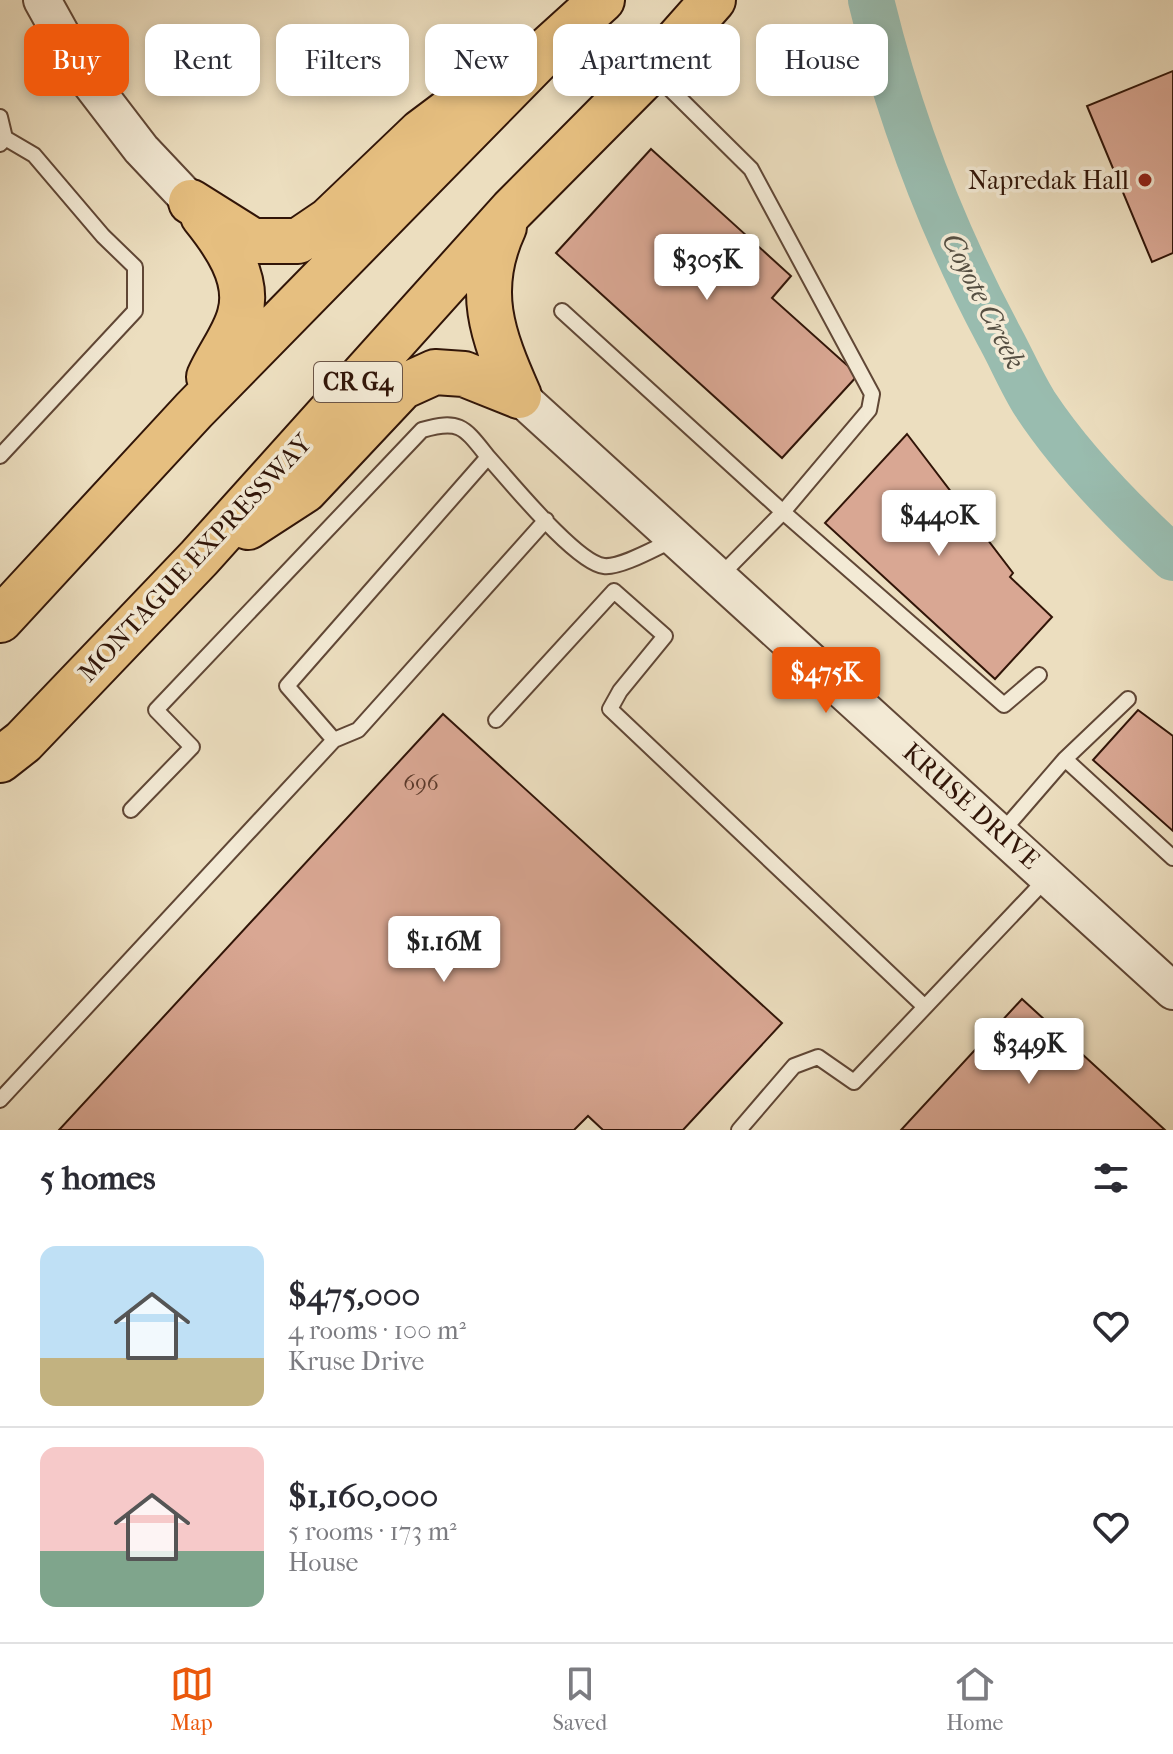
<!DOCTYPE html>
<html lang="en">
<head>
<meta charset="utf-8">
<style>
  body { margin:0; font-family:"IM FELL French Canon",serif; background:#f7f7f7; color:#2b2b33; height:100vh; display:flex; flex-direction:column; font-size:30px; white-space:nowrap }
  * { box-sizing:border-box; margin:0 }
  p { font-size:26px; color:#7c7c81 }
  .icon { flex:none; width:44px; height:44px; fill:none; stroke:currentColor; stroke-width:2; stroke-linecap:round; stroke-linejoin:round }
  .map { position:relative; height:1130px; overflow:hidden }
  .side { display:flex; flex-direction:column; background:#fff; flex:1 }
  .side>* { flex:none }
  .banner { position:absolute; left:24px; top:24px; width:1126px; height:72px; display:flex; gap:16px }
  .price { position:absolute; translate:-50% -68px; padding:0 18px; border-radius:8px; background:#fff; color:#222; font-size:26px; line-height:52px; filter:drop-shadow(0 2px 4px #0008) }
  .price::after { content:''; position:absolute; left:50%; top:48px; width:24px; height:18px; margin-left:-12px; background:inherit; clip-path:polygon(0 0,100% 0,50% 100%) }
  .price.on { background:#ea580c; color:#fff }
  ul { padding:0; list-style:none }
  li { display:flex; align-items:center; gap:24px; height:200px; padding:0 40px }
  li+li { border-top:2px solid #e1e1e2 }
  li span { display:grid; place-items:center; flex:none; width:224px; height:160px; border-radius:16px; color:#555 }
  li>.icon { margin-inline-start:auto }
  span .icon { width:96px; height:96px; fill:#fffc; stroke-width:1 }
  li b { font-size:34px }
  h2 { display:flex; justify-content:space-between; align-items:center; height:96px; padding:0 40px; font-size:34px }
  .pill { padding:0 28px; border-radius:16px; background:#fff; box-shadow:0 4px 12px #0003; font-size:28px; line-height:72px }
  .pill.on { background:#ea580c; color:#fff }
  .tab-bar { display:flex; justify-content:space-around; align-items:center; height:112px; border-top:2px solid #e1e1e2; background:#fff; font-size:22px; color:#7c7c81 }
  .tab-bar a { display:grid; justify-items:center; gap:4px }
  .tab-bar .on { color:#ea580c }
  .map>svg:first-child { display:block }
</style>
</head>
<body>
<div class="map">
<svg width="1173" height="1130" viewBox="0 0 1173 1130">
  <rect width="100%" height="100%" fill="#ecdebf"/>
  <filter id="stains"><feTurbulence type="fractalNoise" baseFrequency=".0025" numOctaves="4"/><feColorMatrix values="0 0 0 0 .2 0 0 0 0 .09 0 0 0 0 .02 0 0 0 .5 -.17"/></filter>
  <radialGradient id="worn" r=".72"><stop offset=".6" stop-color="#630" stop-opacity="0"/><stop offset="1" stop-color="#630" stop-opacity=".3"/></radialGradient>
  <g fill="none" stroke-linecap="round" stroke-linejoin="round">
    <!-- river -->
    <path stroke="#99bcaf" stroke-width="46" d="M871,0c28,116 71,229 127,334 13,23 23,48 37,70 37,56 89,109 138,154"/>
  </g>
  <!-- building -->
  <path fill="#d9a793" stroke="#311508" stroke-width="2" d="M1173,71v182l-21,9 -65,-156z
    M651,149l140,127 -19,22 86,77 -76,83 -226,-205z
    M907,434l106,139 -3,4 42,40 -57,62 -170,-156z
    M1138,710l35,26v95l-80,-71z
    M443,714l339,309 -99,107h-80l-15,-14 -14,14h-515z
    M1022,999l143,131h-264z"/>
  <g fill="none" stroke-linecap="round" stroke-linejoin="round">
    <!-- service casing -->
    <g stroke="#604736" stroke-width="18">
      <path id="service" d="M655,74l96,95 121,225 -3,16 -86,102 221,193 35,-30
        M0,117l5,21
        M0,144l5,-6 29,17 69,81 32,31v44l-135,145
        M562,311l221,201 -63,64
        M496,720l118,-129 51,45 -45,55 -10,18 315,298
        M334,740l24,-10 188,-210
        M1065,759l108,99
        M131,810l61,-63 -36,-37 266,-280c38,-11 42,-3 66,27
        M1001,833l64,-74 63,-60
        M0,1100l334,-360 -47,-54 201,-229c21,23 88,106 116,109 17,2 53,-19 69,-26
        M739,1130l55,-64 24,-9 36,25 194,-205"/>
    </g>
    <!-- tertiary casing -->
    <g stroke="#604736" stroke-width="40">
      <path id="tertiary" d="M42,0l40,72 59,77 50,53
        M519,396l654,595"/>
    </g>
    <!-- trunk casing -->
    <g stroke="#311508" stroke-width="48">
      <path id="trunk" d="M191,202l62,39h45l31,-21 92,-88 56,-42
        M203,216c21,26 47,62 37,98 -5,21 -22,42 -31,63
        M504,227c-29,63 -12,108 15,169
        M248,527l57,-37 97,-103 33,-15 29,2 55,22
        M0,620l194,-210 356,-363 52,-47
        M0,760l23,-18 176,-184 313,-348 139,-140 62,-70"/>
    </g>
    <!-- service -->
    <use href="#service" stroke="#f3ead5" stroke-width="14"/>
    <!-- tertiary -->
    <use href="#tertiary" stroke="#f3ead5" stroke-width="36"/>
    <!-- trunk -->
    <use href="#trunk" stroke="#e6bf80" stroke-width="44"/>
  </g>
  <!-- markers -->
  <circle fill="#8f2418" stroke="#f3ead5" stroke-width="3" cx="1145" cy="180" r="8"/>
  <g text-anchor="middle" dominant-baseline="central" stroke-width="7" stroke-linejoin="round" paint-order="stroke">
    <!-- number labels -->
    <g font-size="22" fill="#5b3a2b">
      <text x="421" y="783">696</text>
    </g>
    <!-- shield labels -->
    <rect fill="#f3ead5" stroke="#6b5546" stroke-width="2" x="314" y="362" width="88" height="40" rx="6"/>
    <g font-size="24" font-weight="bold" fill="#311508">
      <text x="358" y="382">CR G4</text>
    </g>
    <!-- poi labels -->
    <g font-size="26" fill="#311508" stroke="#f3ead5" text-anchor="end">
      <text x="1129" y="180">Napredak Hall</text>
    </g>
    <!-- street labels -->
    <g font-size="26" fill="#311508" stroke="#f3ead5">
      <text transform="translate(195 558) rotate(-47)">MONTAGUE EXPRESSWAY</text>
      <text transform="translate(971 806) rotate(42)">KRUSE DRIVE</text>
    </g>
    <!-- water labels -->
    <g font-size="28" font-style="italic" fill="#554f42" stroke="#f3ead5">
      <text transform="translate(984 301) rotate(63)">Coyote Creek</text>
    </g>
  </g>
  <rect width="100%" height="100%" filter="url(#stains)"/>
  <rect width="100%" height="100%" fill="url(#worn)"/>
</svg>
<b class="price" style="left:707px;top:302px">$305K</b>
<b class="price" style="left:939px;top:558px">$440K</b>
<b class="price on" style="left:826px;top:715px">$475K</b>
<b class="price" style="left:444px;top:984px">$1.16M</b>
<b class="price" style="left:1029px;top:1086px">$349K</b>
<div class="banner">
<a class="pill on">Buy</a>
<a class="pill">Rent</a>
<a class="pill">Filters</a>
<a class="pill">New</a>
<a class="pill">Apartment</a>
<a class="pill">House</a>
</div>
</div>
<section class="side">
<h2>5 homes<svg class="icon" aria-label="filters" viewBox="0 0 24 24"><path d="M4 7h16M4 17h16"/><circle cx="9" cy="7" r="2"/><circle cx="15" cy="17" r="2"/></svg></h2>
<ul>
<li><span style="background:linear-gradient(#bfe0f5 70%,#c2b280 0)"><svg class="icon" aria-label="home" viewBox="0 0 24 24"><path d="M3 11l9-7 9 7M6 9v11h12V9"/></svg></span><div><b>$475,000</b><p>4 rooms · 100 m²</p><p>Kruse Drive</p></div><svg class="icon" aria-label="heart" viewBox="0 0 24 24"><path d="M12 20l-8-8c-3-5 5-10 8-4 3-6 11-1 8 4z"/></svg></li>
<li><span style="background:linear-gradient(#f6c9c9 65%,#7fa58c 0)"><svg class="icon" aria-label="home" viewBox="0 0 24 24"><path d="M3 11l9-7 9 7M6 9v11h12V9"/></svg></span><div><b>$1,160,000</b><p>5 rooms · 173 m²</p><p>House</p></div><svg class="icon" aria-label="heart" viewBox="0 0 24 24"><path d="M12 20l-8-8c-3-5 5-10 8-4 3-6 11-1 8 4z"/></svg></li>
</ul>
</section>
<nav class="tab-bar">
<a class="on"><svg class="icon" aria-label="map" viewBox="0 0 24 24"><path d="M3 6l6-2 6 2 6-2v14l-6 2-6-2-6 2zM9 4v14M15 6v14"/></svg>Map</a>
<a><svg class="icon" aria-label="saved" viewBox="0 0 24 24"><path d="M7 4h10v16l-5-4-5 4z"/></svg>Saved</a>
<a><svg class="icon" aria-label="home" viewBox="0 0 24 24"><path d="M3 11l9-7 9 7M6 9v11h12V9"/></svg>Home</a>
</nav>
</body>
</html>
